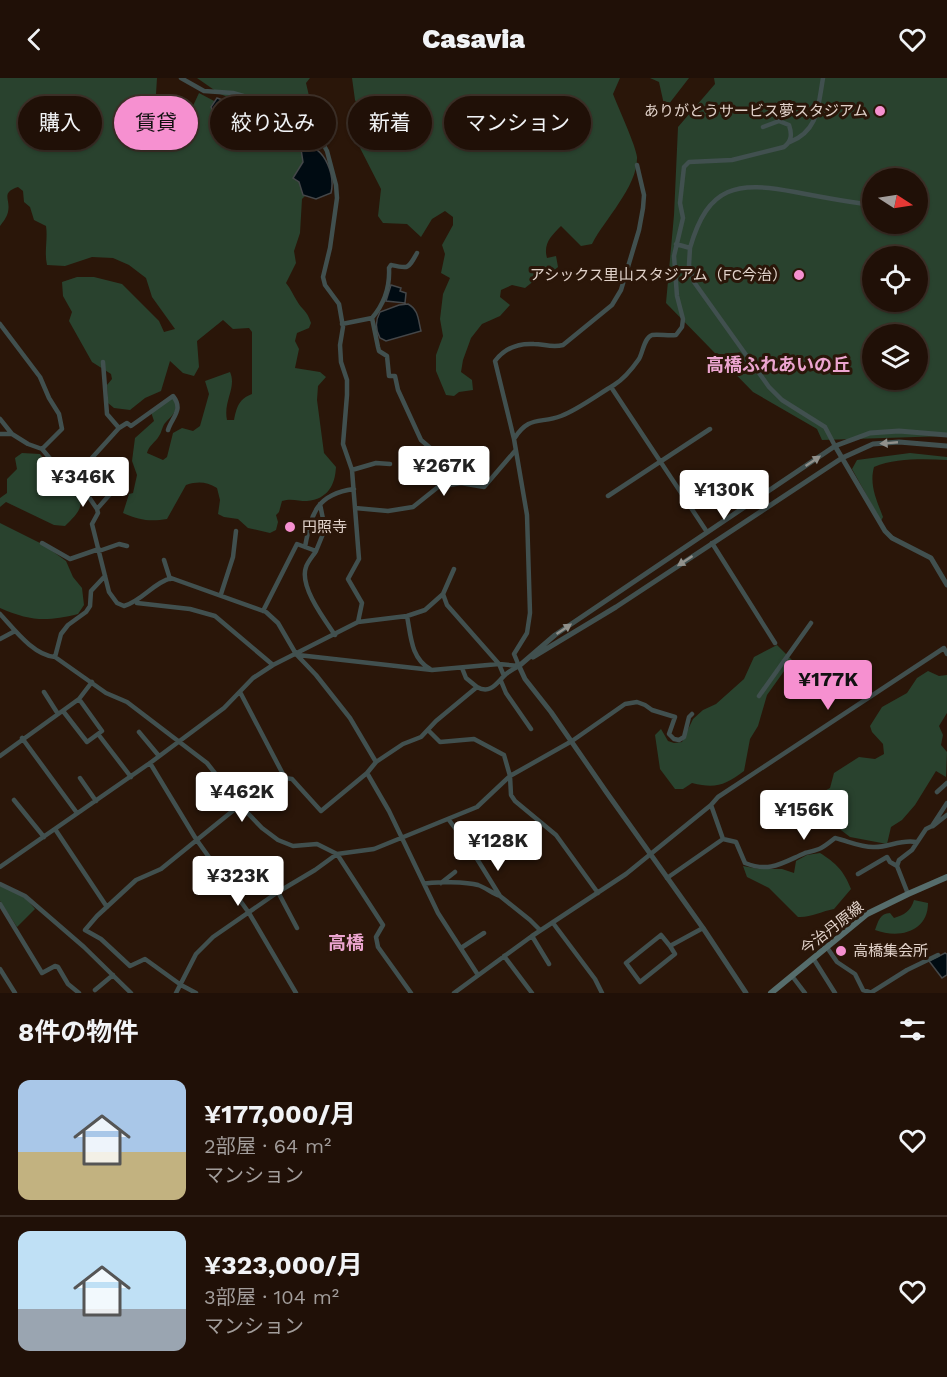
<!DOCTYPE html>
<html lang="ja">
<head>
<meta charset="utf-8">
<style>
  body { margin:0; font-family:"Work Sans","Noto Sans JP",sans-serif; background:#281911; color:#f1f3f6; height:100vh; display:flex; flex-direction:column; font-size:22px; white-space:nowrap }
  * { box-sizing:border-box; margin:0 }
  p { font-size:20px; color:#a29d9b }
  .icon { flex:none; width:33px; height:33px; fill:none; stroke:currentColor; stroke-width:2; stroke-linecap:round; stroke-linejoin:round }
  .map { position:relative; height:915px; overflow:hidden }
  .sheet { display:flex; flex-direction:column; background:#201007; flex:1 }
  .sheet>* { flex:none }
  .guide { position:absolute; left:18px; top:18px; width:600px; height:54px; display:flex; gap:12px }
  .needle { width:39px; rotate:102deg }
  .controls { position:absolute; left:862px; top:90px; display:grid; gap:12px }
  .controls a { display:grid; place-items:center; width:66px; height:66px; border-radius:50%; background:#201007; box-shadow:0 2px 4px #0004,0 0 0 2px #3d3028; font-size:30px }
  .price { position:absolute; translate:-50% -51px; padding:0 14px; border-radius:6px; background:#fff; color:#222; font-size:20px; line-height:39px; filter:drop-shadow(0 2px 3px #0008) }
  .price::after { content:''; position:absolute; left:50%; top:36px; width:18px; height:14px; margin-left:-9px; background:inherit; clip-path:polygon(0 0,100% 0,50% 100%) }
  .price.active { background:#f690d0; color:#111 }
  ul { padding:0; list-style:none }
  li { display:flex; align-items:center; gap:18px; height:150px; padding:0 18px }
  li+li { border-top:2px solid #3d3028 }
  li span { display:grid; place-items:center; flex:none; width:168px; height:120px; border-radius:12px; color:#555 }
  li>.icon { margin-inline-start:auto }
  span .icon { width:72px; height:72px; fill:#fffc; stroke-width:1 }
  li b { font-size:26px }
  h2 { display:flex; justify-content:space-between; align-items:center; height:72px; padding:0 18px; font-size:26px }
  .chip { padding:0 21px; border-radius:27px; background:#201007; box-shadow:0 2px 4px #0004,0 0 0 2px #3d3028; font-size:21px; line-height:54px }
  .chip.active { background:#f690d0; color:#111 }
  header { display:flex; justify-content:space-between; align-items:center; height:78px; padding:0 18px; background:#201007; font-size:27px; font-weight:800 }
  .map>svg:first-child { display:block }
</style>
</head>
<body>
<header><svg class="icon" aria-label="back" viewBox="0 0 24 24"><path d="M15 5l-7 7 7 7"/></svg>Casavia<svg class="icon" aria-label="heart" viewBox="0 0 24 24"><path d="M12 20l-8-8c-3-5 5-10 8-4 3-6 11-1 8 4z"/></svg></header>
<div class="map">
<svg width="947" height="915" viewBox="0 0 947 915">
  <rect width="100%" height="100%" fill="#2a1609"/>
  <!-- green -->
  <path fill="#29422e" fill-rule="evenodd" d="M0,0h157l-1,16 36,14 7,-15 17,9 22,26 39,2 17,18 13,2 -1,45 -4,4 -2,34 -6,18 2,12 -10,20c5,6 7,12 11,18 5,9 10,9 14,22l-2,5 -12,5 -2,8 4,8 -4,19 25,4 6,5 -8,9 -1,14 7,53 12,14c-1,18 -8,32 -29,34 -9,0 -16,-3 -25,0l-3,11 -3,3 2,7 -2,8 -6,3 -22,-5 -10,-9 -14,-2 -6,-3 2,-14 -3,-12c-11,-6 -18,-7 -31,-3l-19,34c-17,3 -28,1 -44,-6l6,-19 4,-1 4,-18 -5,-14 3,-23 19,-17 -3,-9 21,-15c9,12 1,17 -6,25 -4,4 -4,10 -7,14 -4,7 -10,9 -12,17l16,7 4,-3 6,-24 9,-5 11,3 7,-5 9,-32 -4,-13 25,-9c7,16 -7,29 -3,48h7c3,-14 5,-21 18,-26v-62l-3,-4 -16,1 -10,-9 -26,21 2,26 -5,9 -11,-3 -13,-12 -9,30 -16,7 -15,12 -16,-2 -6,-5 -1,-18 5,-6 -1,-5 -19,-12 -23,-41 3,-9 -9,-16 -1,-14 15,-5h17l28,7 37,37 5,11 11,-3 -23,-32 -6,-19 -17,-13 -16,-7 -21,-1 -27,9 -18,-1c-3,-13 1,-26 -1,-39l-12,-6 -4,-13 -6,-5 -1,-11 -5,-4c-18,6 -7,12 -10,25 -1,5 -5,10 -8,14z
    M197,0h113l-4,5 4,17 -7,13h-15l-23,-10h-22l-23,-9z
    M352,0h268l-7,16c5,13 23,52 24,63 1,29 -32,62 -45,87l-11,2 -20,-20c-10,10 -18,18 -14,32l9,-2 2,11 -6,5 -12,-1 -5,9 -10,8 -13,-3 -11,5 -1,7 10,8 -10,11 -18,8 -11,14 -8,22 -2,12 11,8 1,10 -14,2 -5,4 -8,-1 -10,-24v-16l7,-19 -3,-17 3,-25 7,-16 -9,-5 4,-19 -3,-9 11,-20v-8l-8,-6 -13,8 -11,18 -14,-13 -24,-1 -5,-7 3,-27 -23,-45 -4,-19 7,-13 -6,-12z
    M650,0h39l-24,31 -6,-27z
    M714,0h233v358l-125,4 -5,-11 -64,-37 -87,-89 8,-88 4,-88 37,-43zM873,100h45v46h-45zM873,178h45v46h-45zM873,256h45v46h-45z
    M22,375l18,1 21,27 17,6c6,21 2,24 -13,39l-11,-1 -48,-23 -6,5v-9l7,-5v-14l10,-10 -2,-11z
    M910,375l37,4v3c-24,-1 -51,-2 -73,7 -5,18 3,34 9,50l-2,4 -29,-52 5,-9z
    M0,445l44,22 22,16 7,16 9,11 2,17 -6,9c-32,8 -48,7 -78,-6z
    M777,567l15,15 -25,35 -9,31 -8,13 -6,32c-19,14 -28,18 -52,12l-9,6h-8l-15,-20 -5,-34 6,-6 7,12 6,2 8,-1 11,-23 10,-9 13,-6 28,-25 10,-22z
    M928,593l11,5 8,-1v38l-8,13 4,9 -2,10 6,7 -1,25 -10,-6 -21,34 -13,15 -11,7 -4,17 -37,-7 -17,-13 -26,-10 -1,-13 24,-13 4,-15 25,-16 16,2 9,-5 -1,-10 -11,-12 -2,-6 12,-19 25,-14 10,-15z
    M820,775c16,10 24,18 31,36l-17,20c-12,2 -24,9 -36,8l-29,-29 -22,-11 -4,-11 16,3h23l12,4 2,-12 11,-6z
    M0,808l24,10 11,13 -18,18 -17,-26z
    M914,822l14,3c0,29 -29,36 -53,27 3,-8 5,-17 15,-17l4,5c10,-3 17,-7 20,-18z"/>
  <!-- water -->
  <path fill="#000b12" stroke="#444749" stroke-width="1.5" d="M217,20l28,10 6,5 -6,19c-19,0 -26,-8 -34,-25z
    M306,68c20,2 29,30 25,47l-15,6 -13,-4 -4,-13 -6,-4 10,-16 -2,-13z
    M391,207l10,3 -1,3 6,2 -1,10 -19,-2z
    M408,226c11,6 10,16 13,27l-35,10 -6,-3c-5,-9 -5,-17 0,-26l19,-7z
    M945,875l2,1v21l-5,3 -13,-17z"/>
  <g fill="none" stroke-linecap="round" stroke-linejoin="round">
    <!-- minor -->
    <path stroke="#41504f" stroke-width="4.5" d="M181,0l23,13 29,2 66,19 14,14 14,25 9,34 1,13 -7,50 -7,29 2,8 14,19 4,23 -3,18 1,17 6,18v15l-4,49 9,26 7,89 -11,20 14,24 -4,19
      M790,64c29,-12 28,-36 33,-64
      M676,166l14,4 -1,17 5,17 75,105 13,13 43,27 10,19
      M690,170c18,-63 47,-67 105,-56 26,5 52,10 78,13
      M372,240c13,-15 18,-31 17,-50l2,-3c18,4 17,4 26,-12
      M0,246l40,53 9,21 10,16 3,15 -20,20
      M342,246l30,-6 6,29 1,4 8,5 2,20h6l3,14 23,50 14,12 4,16 -1,19
      M103,284l4,52 12,14
      M611,309l96,145
      M0,341l12,15 16,10 14,5 27,32h9l19,28 1,4 -6,11 17,68 8,11 7,3c18,-5 29,-23 47,-28l95,34 12,11 18,31 20,21 34,43 26,44 -9,11 22,38 49,102 40,62
      M0,356h12
      M514,361l-19,-78c9,-12 23,-18 39,-17 10,0 18,4 29,1l49,-40 9,-15 18,-60 4,-22 1,-13 -7,-30
      M352,392l24,-7 14,1
      M71,403l48,-53 8,-5 4,3 42,-30c11,14 -1,21 -5,34
      M608,418l102,-67
      M355,430l33,3 25,-4 25,-20 23,-4 23,4 31,-36
      M97,431l15,-17
      M42,465l28,16 29,-10
      M712,465l63,100
      M305,469c6,-34 12,-53 49,-58
      M99,473l20,-7 8,2
      M316,473c-3,5 -8,10 -10,16 -7,19 18,52 29,68
      M164,482l6,19
      M105,498l-14,15 -1,15 -4,6 -18,13 -7,9 -6,23 51,36 21,9 80,61 33,42 22,23 16,12 15,6 24,-2 20,10 46,71 -7,12 2,10 33,46
      M221,516l12,-37 3,-26
      M443,516l11,-25
      M137,525l53,6 25,7 58,49
      M263,533l34,-67 19,7 9,-22 -5,-25
      M0,536c14,15 33,41 55,43
      M407,538c4,21 4,42 23,53
      M0,561l15,-8
      M298,577l134,15 67,-6 20,2
      M519,588l-5,-12 13,-21 3,-20 -3,-98 -13,-76c15,-24 26,-15 47,-23 18,-7 36,-21 53,-31 10,-6 18,-16 25,-26 4,-7 5,-21 13,-24 7,-1 17,1 24,0l6,-8 1,-8 -6,-23 -3,-40 9,-38 -3,-15 4,-36 5,-5 43,-2 52,-13c8,-6 8,-13 5,-22l-10,-4 -16,6
      M501,603l5,12 25,36
      M477,609c14,8 20,-5 29,-13 4,-3 9,-6 13,-8
      M44,614l14,22
      M240,614l45,86
      M759,618l52,-73
      M63,633l24,31 15,-11 -23,-32
      M428,652l12,12 34,-3 30,16 6,21 1,19 4,6 41,34 42,58
      M139,654l20,24
      M98,656l33,43
      M22,660l55,75
      M0,678l79,-57 13,-17
      M376,684l27,-18 18,-7 15,-16 41,-34 -11,-9 -4,-10
      M150,685l46,76 53,74 47,80
      M80,700l16,23
      M937,714l10,-9
      M235,718l25,-6 25,-12 7,1 29,32 46,-38
      M14,722l30,37
      M711,727l12,34 13,3 9,21c25,10 37,0 60,-10 4,-1 9,-2 14,-4 5,-2 11,-7 16,-11 13,3 25,9 38,9 15,1 27,-8 43,-5
      M449,742l25,34 26,42 30,24 10,10
      M933,748l14,-11
      M55,751l52,78
      M0,789l150,-104 74,-55 29,-30 20,-13 85,-43 49,-6 18,-6 18,-16 4,11 52,59 5,12
      M858,796l29,-17 3,5 7,4
      M667,800l56,-39
      M441,805l14,-11
      M0,806l25,12 59,51 47,46
      M424,806c9,-3 44,-2 54,1 8,3 14,8 22,11
      M278,814l19,36
      M908,816l-11,-28 2,-6 13,-10 14,-21 6,-3 15,-23
      M0,826l42,69 13,-7 3,1 10,17 11,9
      M553,845l42,56 7,14
      M532,858l17,28
      M670,868l-9,-11 -35,28 14,19 35,-28 -5,-8 33,-18
      M826,868l11,16 18,12 8,16 9,3
      M461,870l23,-15
      M504,878l28,37
      M813,880l22,35
      M0,891l15,24
      M792,898l13,17
      M95,912l18,-15
      M872,914l35,-22 31,-15
      M176,915l20,-39 17,-17 65,-45 37,-22 22,-16 37,-5 103,-42 33,-31 62,-35 53,-37 12,-2 8,3 7,5 23,7 -6,17 5,5 5,1 5,-3 5,-20 3,-3
      M196,915l-15,-8 -36,-26 -15,7 -29,-27 -16,-9 12,-14 39,-36 25,-11 79,-64
      M454,915l78,-57 94,-62 85,-69 7,-8 226,-149 3,6"/>
    <!-- tertiary -->
    <path stroke="#41504f" stroke-width="5" d="M835,368l50,85 7,7 39,20 16,27
      M533,579l83,-50 226,-149 31,-14 26,-2 48,4
      M519,588l36,-31 280,-189 35,-13 29,-2 48,4
      M519,588l6,13 26,33 56,81 96,135 43,65"/>
    <!-- secondary -->
    <path stroke="#566d6c" stroke-width="6" d="M771,915l96,-79 41,-20 39,-17"/>
  </g>
  <!-- one-way arrows -->
  <defs><path id="oneway-solid" d="M-6-.8H1V-3.2L6.5 0L1 3.2V.8H-6Z" transform="scale(1.5)"/></defs>
  <g fill="#91918c">
    <use href="#oneway-solid" transform="translate(889 365) rotate(175)"/>
    <use href="#oneway-solid" transform="translate(813 383) rotate(-34)"/>
    <use href="#oneway-solid" transform="translate(685 483) rotate(147)"/>
    <use href="#oneway-solid" transform="translate(564 551) rotate(-34)"/>
  </g>
  <!-- markers -->
  <g fill="#f690d0" stroke="#2a1609" stroke-width="2">
    <circle cx="880" cy="33" r="6"/>
    <circle cx="799" cy="197" r="6"/>
    <circle cx="290" cy="449" r="6"/>
    <circle cx="841" cy="873" r="6"/>
  </g>
  <g text-anchor="middle" dominant-baseline="central" stroke-width="6" stroke-linejoin="round" paint-order="stroke">
    <!-- poi labels -->
    <g font-size="15" fill="#e1d2ca" stroke="#2a1609" text-anchor="end">
      <text x="868" y="33">ありがとうサービス夢スタジアム</text>
      <text x="787" y="197">アシックス里山スタジアム（FC今治）</text>
      <text x="302" y="449" text-anchor="start">円照寺</text>
      <text x="853" y="873" text-anchor="start">高橋集会所</text>
    </g>
    <!-- street labels -->
    <g font-size="15" fill="#e1d2ca" stroke="#2a1609">
      <text transform="translate(832 850) rotate(-38)">今治丹原線</text>
    </g>
    <!-- quarter labels -->
    <g font-size="18" font-weight="bold" fill="#eca5d0" stroke="#2a1609">
      <text x="778" y="286">高橋ふれあいの丘</text>
      <text x="346" y="864">高橋</text>
    </g>
  </g>
</svg>
<div class="controls">
<a><svg class="needle" viewBox="-14 -14 28 28"><path d="M0-13l5 13h-10z" fill="#e53935"/><path d="M0 13l5-13h-10z" fill="#a29d9b"/></svg></a>
<a><svg class="icon" aria-label="locate" viewBox="0 0 24 24"><circle cx="12" cy="12" r="6"/><path d="M12 2v4M12 18v4M2 12h4M18 12h4"/></svg></a>
<a><svg class="icon" aria-label="layers" viewBox="0 0 24 24"><path d="M12 4l9 5-9 5-9-5zM3 14l9 5 9-5"/></svg></a>
</div>
<b class="price" style="left:444px;top:419px">¥267K</b>
<b class="price" style="left:83px;top:430px">¥346K</b>
<b class="price" style="left:724px;top:443px">¥130K</b>
<b class="price active" style="left:828px;top:633px">¥177K</b>
<b class="price" style="left:242px;top:745px">¥462K</b>
<b class="price" style="left:804px;top:763px">¥156K</b>
<b class="price" style="left:498px;top:794px">¥128K</b>
<b class="price" style="left:238px;top:829px">¥323K</b>
<div class="guide">
<a class="chip">購入</a>
<a class="chip active">賃貸</a>
<a class="chip">絞り込み</a>
<a class="chip">新着</a>
<a class="chip">マンション</a>
</div>
</div>
<section class="sheet">
<h2>8件の物件<svg class="icon" aria-label="filters" viewBox="0 0 24 24"><path d="M4 7h16M4 17h16"/><circle cx="9" cy="7" r="2"/><circle cx="15" cy="17" r="2"/></svg></h2>
<ul>
<li><span style="background:linear-gradient(#a9c7e8 60%,#c2b280 0)"><svg class="icon" aria-label="home" viewBox="0 0 24 24"><path d="M3 11l9-7 9 7M6 9v11h12V9"/></svg></span><div><b>¥177,000/月</b><p>2部屋 · 64 m²</p><p>マンション</p></div><svg class="icon" aria-label="heart" viewBox="0 0 24 24"><path d="M12 20l-8-8c-3-5 5-10 8-4 3-6 11-1 8 4z"/></svg></li>
<li><span style="background:linear-gradient(#bfe0f5 65%,#9aa5b1 0)"><svg class="icon" aria-label="home" viewBox="0 0 24 24"><path d="M3 11l9-7 9 7M6 9v11h12V9"/></svg></span><div><b>¥323,000/月</b><p>3部屋 · 104 m²</p><p>マンション</p></div><svg class="icon" aria-label="heart" viewBox="0 0 24 24"><path d="M12 20l-8-8c-3-5 5-10 8-4 3-6 11-1 8 4z"/></svg></li>
</ul>
</section>
</body>
</html>
